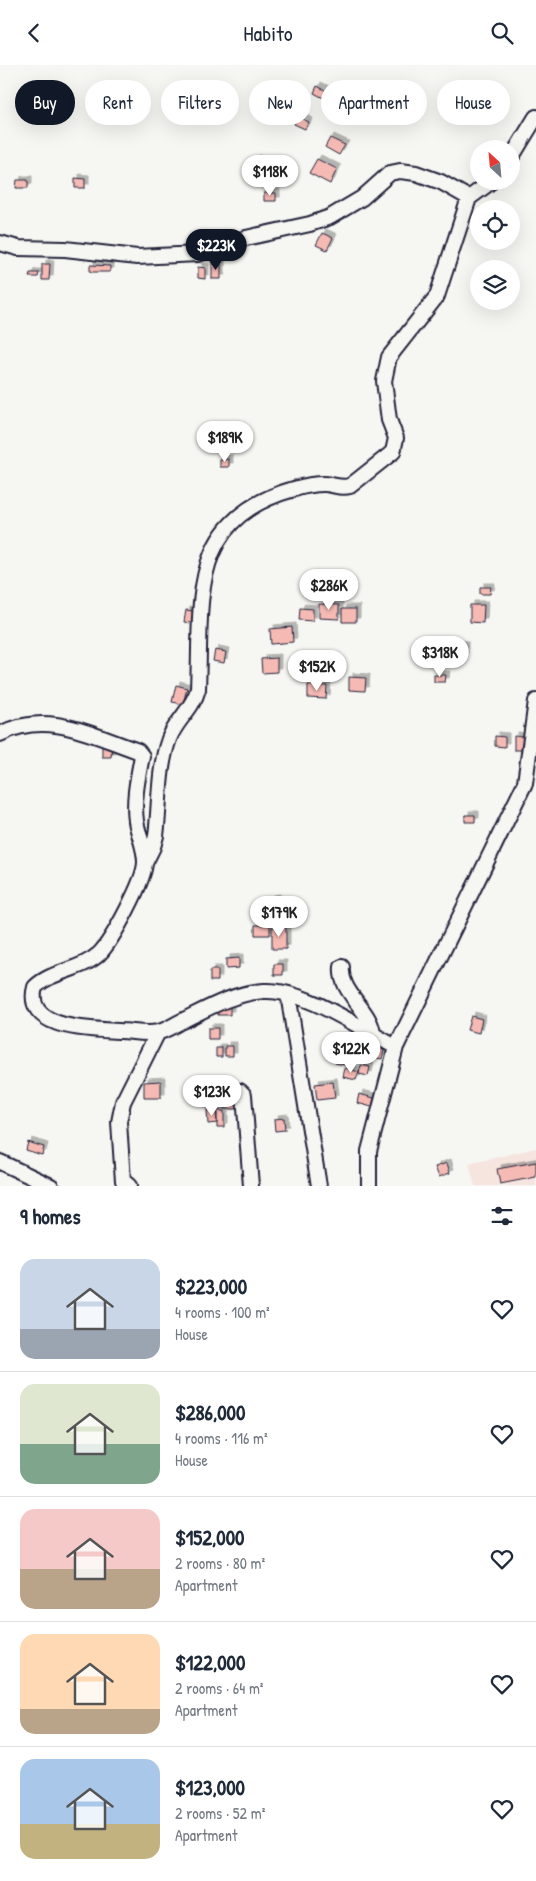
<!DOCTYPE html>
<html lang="en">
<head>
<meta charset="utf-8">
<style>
  body { margin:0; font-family:"Patrick Hand",sans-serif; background:#f2f2f3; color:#1f2937; height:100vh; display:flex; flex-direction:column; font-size:19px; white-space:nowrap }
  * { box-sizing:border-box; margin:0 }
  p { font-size:16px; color:#747a83 }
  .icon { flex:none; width:28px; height:28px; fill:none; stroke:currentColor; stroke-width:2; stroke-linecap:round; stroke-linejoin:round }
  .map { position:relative; height:1121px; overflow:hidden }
  .sheet { display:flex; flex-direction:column; background:#fff; flex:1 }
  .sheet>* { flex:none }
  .hud { position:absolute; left:15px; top:15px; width:506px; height:45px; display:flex; gap:10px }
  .needle { width:32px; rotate:334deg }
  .fabs { position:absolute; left:470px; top:75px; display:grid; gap:10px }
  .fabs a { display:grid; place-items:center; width:50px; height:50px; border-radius:50%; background:#fff; box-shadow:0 5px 20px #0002; font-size:25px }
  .price { position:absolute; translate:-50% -42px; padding:0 11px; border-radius:18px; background:#fff; color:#222; font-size:16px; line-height:32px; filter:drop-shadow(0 1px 2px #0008) }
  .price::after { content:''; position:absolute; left:50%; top:30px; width:15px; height:11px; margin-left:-8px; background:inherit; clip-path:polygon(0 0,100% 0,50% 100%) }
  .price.current { background:#111827; color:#fff }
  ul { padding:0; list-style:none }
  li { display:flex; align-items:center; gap:15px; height:125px; padding:0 20px }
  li+li { border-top:1px solid #e0e1e3 }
  li span { display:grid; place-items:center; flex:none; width:140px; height:100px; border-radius:15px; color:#555 }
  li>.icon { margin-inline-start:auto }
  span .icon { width:60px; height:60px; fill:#fffc; stroke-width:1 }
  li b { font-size:21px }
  h2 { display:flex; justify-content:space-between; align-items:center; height:60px; padding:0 20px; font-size:21px }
  .pill { padding:0 18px; border-radius:22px; background:#fff; box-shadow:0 5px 20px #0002; font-size:18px; line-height:45px }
  .pill.current { background:#111827; color:#fff }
  header { display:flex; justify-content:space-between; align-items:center; height:65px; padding:0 20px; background:#fff; font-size:22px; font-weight:600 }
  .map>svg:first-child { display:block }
</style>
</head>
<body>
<header><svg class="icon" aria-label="back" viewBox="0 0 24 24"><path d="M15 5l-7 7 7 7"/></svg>Habito<svg class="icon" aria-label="search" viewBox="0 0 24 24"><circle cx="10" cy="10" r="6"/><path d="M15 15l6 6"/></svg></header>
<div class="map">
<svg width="536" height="1121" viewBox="0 0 536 1121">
  <defs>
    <filter id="shadow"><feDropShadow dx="4" dy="-4" stdDeviation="0" flood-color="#0004"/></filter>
  </defs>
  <rect width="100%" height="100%" fill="#f6f6f2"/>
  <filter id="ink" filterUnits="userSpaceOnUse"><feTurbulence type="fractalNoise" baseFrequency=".02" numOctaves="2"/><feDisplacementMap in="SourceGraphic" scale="10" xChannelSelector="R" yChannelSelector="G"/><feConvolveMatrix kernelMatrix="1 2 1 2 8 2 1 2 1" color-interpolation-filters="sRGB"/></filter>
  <g filter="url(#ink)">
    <!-- built -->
    <path fill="#f6e4df" d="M536,1083v38h-61l-6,-22z"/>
    <!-- building -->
    <path fill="#f6bab4" stroke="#22223b" filter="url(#shadow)" d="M317,21l16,8 -4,7 -15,-8z
      M298,52l11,5 -4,7 -11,-5z
      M330,73l15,7 -6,10 -14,-8z
      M255,94l11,5 -3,6 -11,-6z
      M317,94l20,10 -7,15 -21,-11z
      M75,113l10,1v9h-10z
      M17,115h11v8h-12z
      M264,128h12v8h-12z
      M322,168l11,5 -6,12 -11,-5z
      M42,199h8l-1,16h-7z
      M212,199h9v15h-9z
      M90,200l20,1v6h-20z
      M198,202l7,1v11l-7,-1z
      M30,208h9l-1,4h-9z
      M229,394v8h-9v-7z
      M480,522h11l-1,7h-10z
      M319,539l20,1v14l-20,-1z
      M470,540h14l-1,18 -13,-1z
      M300,543l13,1v12l-14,-1z
      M342,544h14v13h-14z
      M186,545l13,2 -2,12 -13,-2z
      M292,562l1,15 -22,2 -1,-15z
      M453,579l11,1v12h-12z
      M215,585l11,2 -2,11 -11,-2z
      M277,593v14l-15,1 -1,-14z
      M434,610h12l-1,7h-11z
      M349,612l17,1 -1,13 -16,-1z
      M176,620l11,3 -4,16 -11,-2z
      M308,620l19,1 -1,13 -18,-1z
      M495,671l10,1v10l-10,-1z
      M514,671l9,1 -1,13h-8z
      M102,680h10l-1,12h-9z
      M465,750h10v7h-10z
      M276,833v17h-7v-16z
      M281,840h9v18h-9z
      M255,860h15v10h-15z
      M272,862h14v22h-14z
      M239,893v10l-13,1v-10z
      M274,899h9v11h-9z
      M210,905h8v11h-8z
      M217,942h13v8h-12z
      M471,951l11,3 -3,14 -12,-3z
      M208,963h10v11h-10z
      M225,981h8v10h-8z
      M365,981l19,4 -2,9 -19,-4z
      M216,983h6v9h-6z
      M339,985l13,4 -3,12 -14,-3z
      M361,1000l9,2 -2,9 -9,-2z
      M345,1003l14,4 -3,8 -13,-3z
      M161,1016v17h-17v-16z
      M333,1017l2,16 -18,2 -2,-16z
      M206,1029h7v14h-7z
      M359,1029l15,4 -2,9 -15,-4z
      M224,1031h14v13h-14z
      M207,1045h9l1,13 -9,1z
      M217,1046h7v16h-7z
      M284,1053l1,12 -10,1 -1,-12z
      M28,1077l16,5 -2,8 -16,-5z
      M536,1097v15l-36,7 -3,-15z
      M447,1098l3,10 -11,4 -4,-10z"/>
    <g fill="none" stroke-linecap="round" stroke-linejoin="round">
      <!-- minor casing -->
      <g stroke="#22223b" stroke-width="18">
        <path id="minor" d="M511,93l25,-41
          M0,178l18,5 47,1 72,8 61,-3 48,-16 64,-14 20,-7 32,-19 28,-25 10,-2 16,2 25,9 28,16 23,-17
          M0,669c48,-24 91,1 138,17l4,5c-4,21 -9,43 -6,65 2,13 9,27 9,41 0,18 -33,79 -46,92 -19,17 -46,16 -64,33 -12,44 59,42 85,44 11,0 27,4 38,1 8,-1 17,-8 24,-11 26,-13 52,-28 82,-30 41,-2 95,37 132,56
          M145,798l8,-16 3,-11c4,-32 2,-67 13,-97 7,-19 24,-30 29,-50 4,-90 -11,-170 96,-200 10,-3 20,-5 30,-5 9,0 16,5 26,2l43,-34 3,-14 -7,-18 -5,-39 5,-24 48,-61 32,-98
          M342,902c-3,26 30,43 31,68
          M288,929l31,192
          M205,1028l35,-2 4,4 7,91
          M0,1097l51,24
          M129,1121l-6,-5 -4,-59 4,-20 35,-70
          M369,1121v-35l27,-104 129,-264 11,-82"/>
      </g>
      <!-- minor -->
      <use href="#minor" stroke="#f6f6f2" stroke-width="14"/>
    </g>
  </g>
</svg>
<div class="fabs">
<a><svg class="needle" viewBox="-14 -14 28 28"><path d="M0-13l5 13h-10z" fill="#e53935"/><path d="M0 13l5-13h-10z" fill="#747a83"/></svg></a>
<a><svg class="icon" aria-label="locate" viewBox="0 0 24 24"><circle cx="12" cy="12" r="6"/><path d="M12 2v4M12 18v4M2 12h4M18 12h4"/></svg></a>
<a><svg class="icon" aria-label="layers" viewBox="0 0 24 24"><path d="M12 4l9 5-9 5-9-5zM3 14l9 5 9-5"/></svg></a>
</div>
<b class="price" style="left:270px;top:132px">$118K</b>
<b class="price current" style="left:216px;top:206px">$223K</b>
<b class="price" style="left:225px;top:398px">$189K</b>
<b class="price" style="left:329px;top:546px">$286K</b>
<b class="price" style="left:440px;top:613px">$318K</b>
<b class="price" style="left:317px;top:627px">$152K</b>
<b class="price" style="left:279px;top:873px">$179K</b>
<b class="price" style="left:351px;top:1009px">$122K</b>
<b class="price" style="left:212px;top:1052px">$123K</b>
<div class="hud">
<a class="pill current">Buy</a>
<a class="pill">Rent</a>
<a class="pill">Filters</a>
<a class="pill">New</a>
<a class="pill">Apartment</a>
<a class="pill">House</a>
</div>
</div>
<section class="sheet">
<h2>9 homes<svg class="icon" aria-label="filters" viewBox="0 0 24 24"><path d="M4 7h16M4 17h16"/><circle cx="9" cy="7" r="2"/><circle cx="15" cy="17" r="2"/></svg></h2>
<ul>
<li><span style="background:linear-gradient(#c9d6e8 70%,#9aa5b1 0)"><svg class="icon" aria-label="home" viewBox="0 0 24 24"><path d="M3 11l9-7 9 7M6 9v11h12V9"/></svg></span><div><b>$223,000</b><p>4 rooms · 100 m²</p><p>House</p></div><svg class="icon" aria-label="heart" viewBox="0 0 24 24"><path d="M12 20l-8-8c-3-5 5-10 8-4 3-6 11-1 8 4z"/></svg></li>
<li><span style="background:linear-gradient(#dfe7d0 60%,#7fa58c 0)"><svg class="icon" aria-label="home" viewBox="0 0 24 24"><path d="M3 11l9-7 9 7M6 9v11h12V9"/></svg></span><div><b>$286,000</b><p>4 rooms · 116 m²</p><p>House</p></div><svg class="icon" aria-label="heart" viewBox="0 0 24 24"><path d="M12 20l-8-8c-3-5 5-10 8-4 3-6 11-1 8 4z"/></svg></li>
<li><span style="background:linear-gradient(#f6c9c9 60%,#b9a48a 0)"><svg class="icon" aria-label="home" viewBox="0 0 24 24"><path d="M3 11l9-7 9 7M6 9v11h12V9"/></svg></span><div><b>$152,000</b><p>2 rooms · 80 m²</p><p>Apartment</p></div><svg class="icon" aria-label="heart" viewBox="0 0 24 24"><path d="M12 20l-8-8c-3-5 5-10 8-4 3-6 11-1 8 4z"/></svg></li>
<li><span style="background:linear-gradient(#ffd9b3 75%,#b9a48a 0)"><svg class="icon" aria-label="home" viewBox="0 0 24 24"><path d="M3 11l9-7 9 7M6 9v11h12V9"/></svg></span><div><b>$122,000</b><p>2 rooms · 64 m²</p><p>Apartment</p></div><svg class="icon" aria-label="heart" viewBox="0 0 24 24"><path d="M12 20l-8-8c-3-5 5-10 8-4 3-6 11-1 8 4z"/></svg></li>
<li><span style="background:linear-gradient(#a9c7e8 65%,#c2b280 0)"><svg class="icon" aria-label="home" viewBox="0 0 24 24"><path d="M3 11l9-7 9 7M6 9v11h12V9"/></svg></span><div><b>$123,000</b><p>2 rooms · 52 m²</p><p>Apartment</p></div><svg class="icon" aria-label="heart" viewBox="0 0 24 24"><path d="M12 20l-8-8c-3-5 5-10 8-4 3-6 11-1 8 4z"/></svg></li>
</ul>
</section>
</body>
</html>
